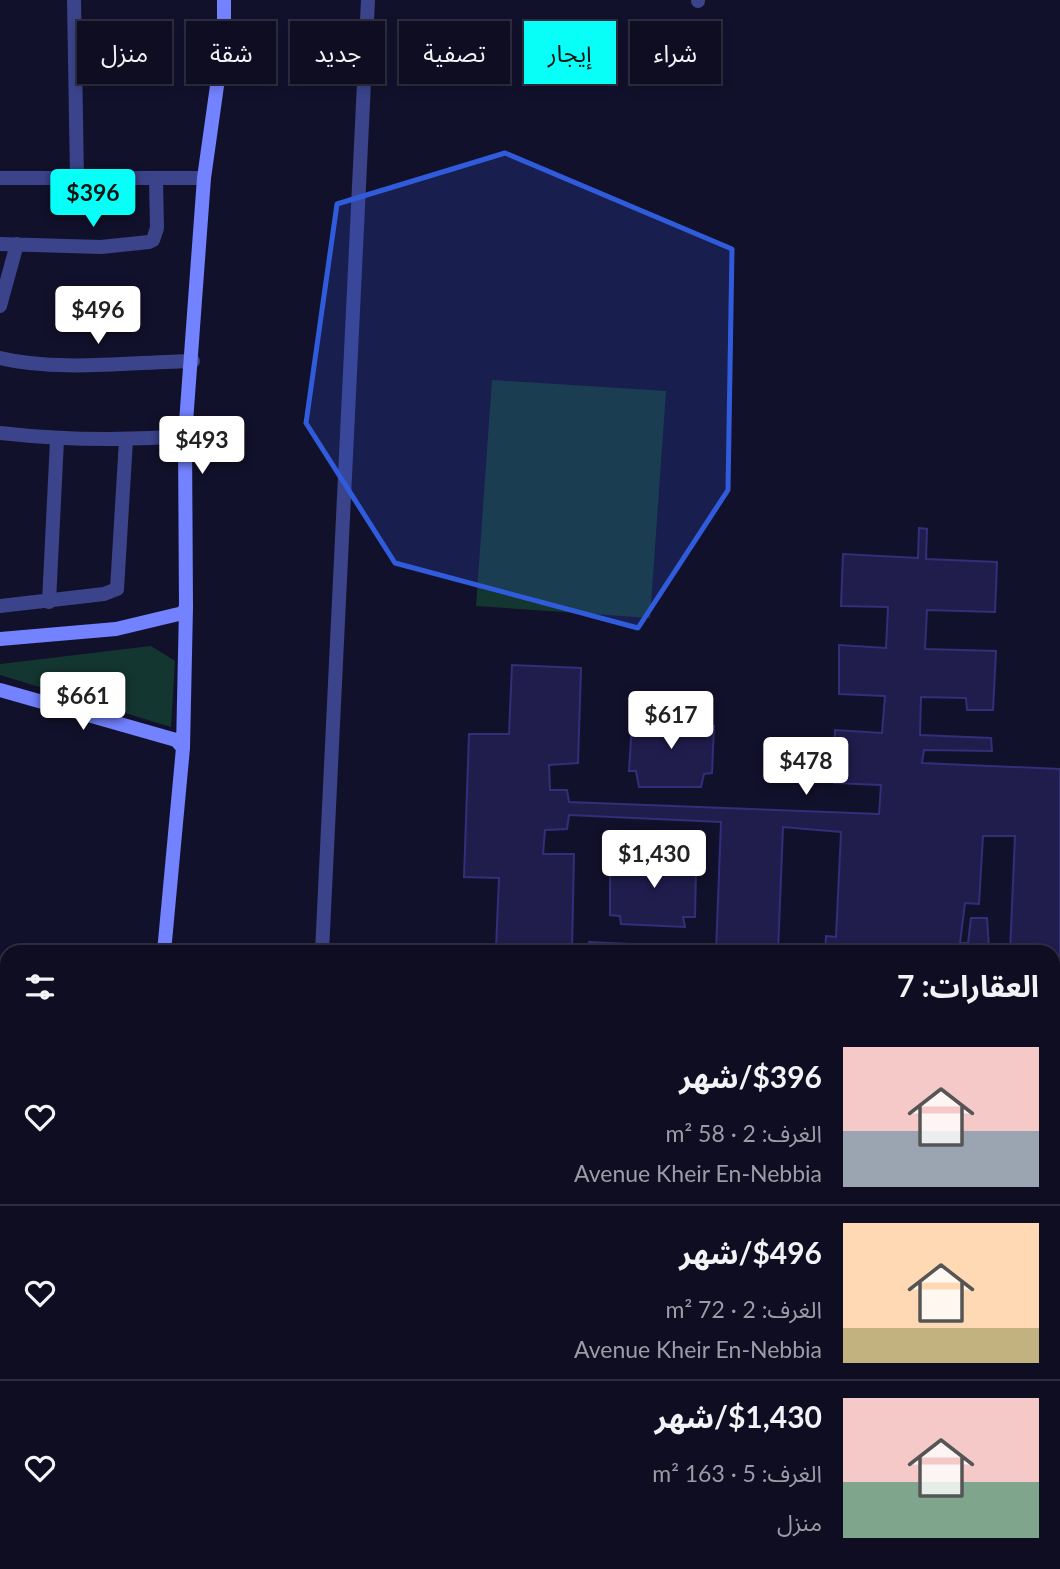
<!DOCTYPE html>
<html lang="ar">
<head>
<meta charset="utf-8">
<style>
  body { margin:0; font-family:Lato,"Noto Sans Arabic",sans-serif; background:#17162a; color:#f1f3f6; direction:rtl; height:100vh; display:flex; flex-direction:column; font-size:26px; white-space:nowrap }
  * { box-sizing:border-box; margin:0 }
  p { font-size:23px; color:#9b9ca5 }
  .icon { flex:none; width:38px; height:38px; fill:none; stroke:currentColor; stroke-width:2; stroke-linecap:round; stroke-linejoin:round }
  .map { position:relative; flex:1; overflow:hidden; direction:ltr }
  .details { position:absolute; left:0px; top:945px; width:1060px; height:625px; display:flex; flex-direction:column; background:#0e0d21; border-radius:21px 21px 0 0; box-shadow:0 4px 10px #0003,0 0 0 2px #2e2d3f; direction:rtl }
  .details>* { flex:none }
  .guide { position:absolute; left:21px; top:21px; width:700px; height:63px; direction:rtl; display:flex; gap:14px }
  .price { position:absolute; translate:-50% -60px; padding:0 16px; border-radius:7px; background:#fff; color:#222; font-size:23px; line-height:46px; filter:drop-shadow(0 2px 4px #0008) }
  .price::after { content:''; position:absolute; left:50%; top:42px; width:21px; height:16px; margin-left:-10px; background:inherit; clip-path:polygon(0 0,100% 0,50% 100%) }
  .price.on { background:#08fff7; color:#111 }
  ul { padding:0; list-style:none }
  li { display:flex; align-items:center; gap:21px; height:175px; padding:0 21px }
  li+li { border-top:2px solid #2e2d3f }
  li span { display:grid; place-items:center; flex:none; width:196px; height:140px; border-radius:0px; color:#555 }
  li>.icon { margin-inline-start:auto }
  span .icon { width:84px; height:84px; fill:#fffc; stroke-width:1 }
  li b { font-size:30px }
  h2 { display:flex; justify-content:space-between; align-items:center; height:84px; padding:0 21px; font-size:30px }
  .pill { padding:0 24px; border-radius:0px; background:#0e0d21; box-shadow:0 4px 10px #0003,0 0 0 2px #2e2d3f; font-size:24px; line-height:63px }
  .pill.on { background:#08fff7; color:#111 }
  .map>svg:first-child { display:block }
</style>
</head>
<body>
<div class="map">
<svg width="1060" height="1569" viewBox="0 0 1060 1569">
  <rect width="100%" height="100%" fill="#12112c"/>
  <!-- green -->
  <path fill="#143630" d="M492,380l174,11 -16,227 -174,-12z
    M151,646l24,15 -4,66 -171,-52v-11z"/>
  <!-- building -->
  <path fill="#201d4d" stroke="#332e79" stroke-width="2" d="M919,528l8,1 -1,30 71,3 -2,50 -68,-2 -2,39 71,2 -3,59h-26l-1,-12 -45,-1 -1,38 71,3 1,13 -68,-1 -2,13 138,6v187h-6v-4h-44l5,-116h-32l-4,68 -14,-1 -5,40h8l3,-25h16l2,30h-19v4h-145l1,-16 10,1 5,-105 -58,-5 -5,125h-62l5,-130 -152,-7 -2,14 -22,1 -2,24h31l-2,96 -76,-2 3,-70 -35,-1 5,-143h40l3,-69 69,3 -3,95 -29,2 1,25h17l2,12 310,12 2,-29 -47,-2 1,-53 47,3 3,-37 -46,-2v-49l47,3 2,-41 -47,-1 2,-52 75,4z
    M644,715h57v11h13l-2,47 -8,1 -3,13h-62l-3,-16h-7l3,-48h11z
    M621,855h69l-1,12h7l-1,50h-12l2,10 -64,-3 -1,-8 -10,-1v-46l12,-1z
    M589,942l104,5 1,5h-105z
    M1054,981h6v31h-6z"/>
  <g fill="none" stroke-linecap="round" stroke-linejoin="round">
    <!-- service -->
    <path stroke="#3b438b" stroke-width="14" d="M698,1v-1
      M322,952l46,-952
      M1054,1135h6
      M1054,1263h6"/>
    <!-- minor -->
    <path stroke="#3b438b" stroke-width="14" d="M74,0l3,178h127
      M0,178h77
      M0,244l101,3 48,-5 4,-2 4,-12 -1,-48
      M0,306l17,-62
      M0,358c58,14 132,4 193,3
      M0,433c62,7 122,8 185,3
      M49,602l8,-162
      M0,606l104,-12 13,-5 9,-149
      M0,1059l7,1
      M0,1219l7,1"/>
    <!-- secondary -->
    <path stroke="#7382ff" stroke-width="14" d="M0,639l116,-10 67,-16 3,-6
      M0,690l176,50 7,8
      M164,952l19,-204 3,-141 -1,-171 19,-258 20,-142v-36
      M77,1569l2,-6"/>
  </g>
  <!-- marked area -->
  <path fill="#305cdc" fill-opacity="0.2" stroke="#305cdc" stroke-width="5" stroke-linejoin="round" d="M505,153l227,96 -4,241 -90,138 -243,-65 -89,-140 31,-219z"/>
</svg>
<b class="price on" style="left:93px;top:229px">$396</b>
<b class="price" style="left:98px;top:346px">$496</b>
<b class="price" style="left:202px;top:476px">$493</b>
<b class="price" style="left:83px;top:732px">$661</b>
<b class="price" style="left:671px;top:751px">$617</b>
<b class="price" style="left:806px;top:797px">$478</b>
<b class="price" style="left:654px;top:890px">$1,430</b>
<div class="guide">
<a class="pill">شراء</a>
<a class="pill on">إيجار</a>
<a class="pill">تصفية</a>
<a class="pill">جديد</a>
<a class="pill">شقة</a>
<a class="pill">منزل</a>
</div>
<section class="details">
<h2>العقارات: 7<svg class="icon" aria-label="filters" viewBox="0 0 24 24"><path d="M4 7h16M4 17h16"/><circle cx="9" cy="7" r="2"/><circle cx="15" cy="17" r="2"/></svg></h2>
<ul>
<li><span style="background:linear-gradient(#f6c9c9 60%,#9aa5b1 0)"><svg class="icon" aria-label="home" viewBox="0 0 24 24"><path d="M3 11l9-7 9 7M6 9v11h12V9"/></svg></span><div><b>$396/شهر</b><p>الغرف: 2 · 58 m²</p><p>Avenue Kheir En-Nebbia</p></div><svg class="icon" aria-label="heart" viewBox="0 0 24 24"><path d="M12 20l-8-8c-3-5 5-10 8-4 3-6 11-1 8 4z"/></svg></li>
<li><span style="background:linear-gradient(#ffd9b3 75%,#c2b280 0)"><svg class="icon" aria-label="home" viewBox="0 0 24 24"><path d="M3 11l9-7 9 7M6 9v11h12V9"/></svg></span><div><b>$496/شهر</b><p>الغرف: 2 · 72 m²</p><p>Avenue Kheir En-Nebbia</p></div><svg class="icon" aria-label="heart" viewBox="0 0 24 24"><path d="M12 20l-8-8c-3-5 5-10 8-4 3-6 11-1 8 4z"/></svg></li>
<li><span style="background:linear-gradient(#f6c9c9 60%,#7fa58c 0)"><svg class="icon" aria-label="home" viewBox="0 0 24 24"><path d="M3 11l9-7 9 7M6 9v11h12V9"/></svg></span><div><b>$1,430/شهر</b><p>الغرف: 5 · 163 m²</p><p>منزل</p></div><svg class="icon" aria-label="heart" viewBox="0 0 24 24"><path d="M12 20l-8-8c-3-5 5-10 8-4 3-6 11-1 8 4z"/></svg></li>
</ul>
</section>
</div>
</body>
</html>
